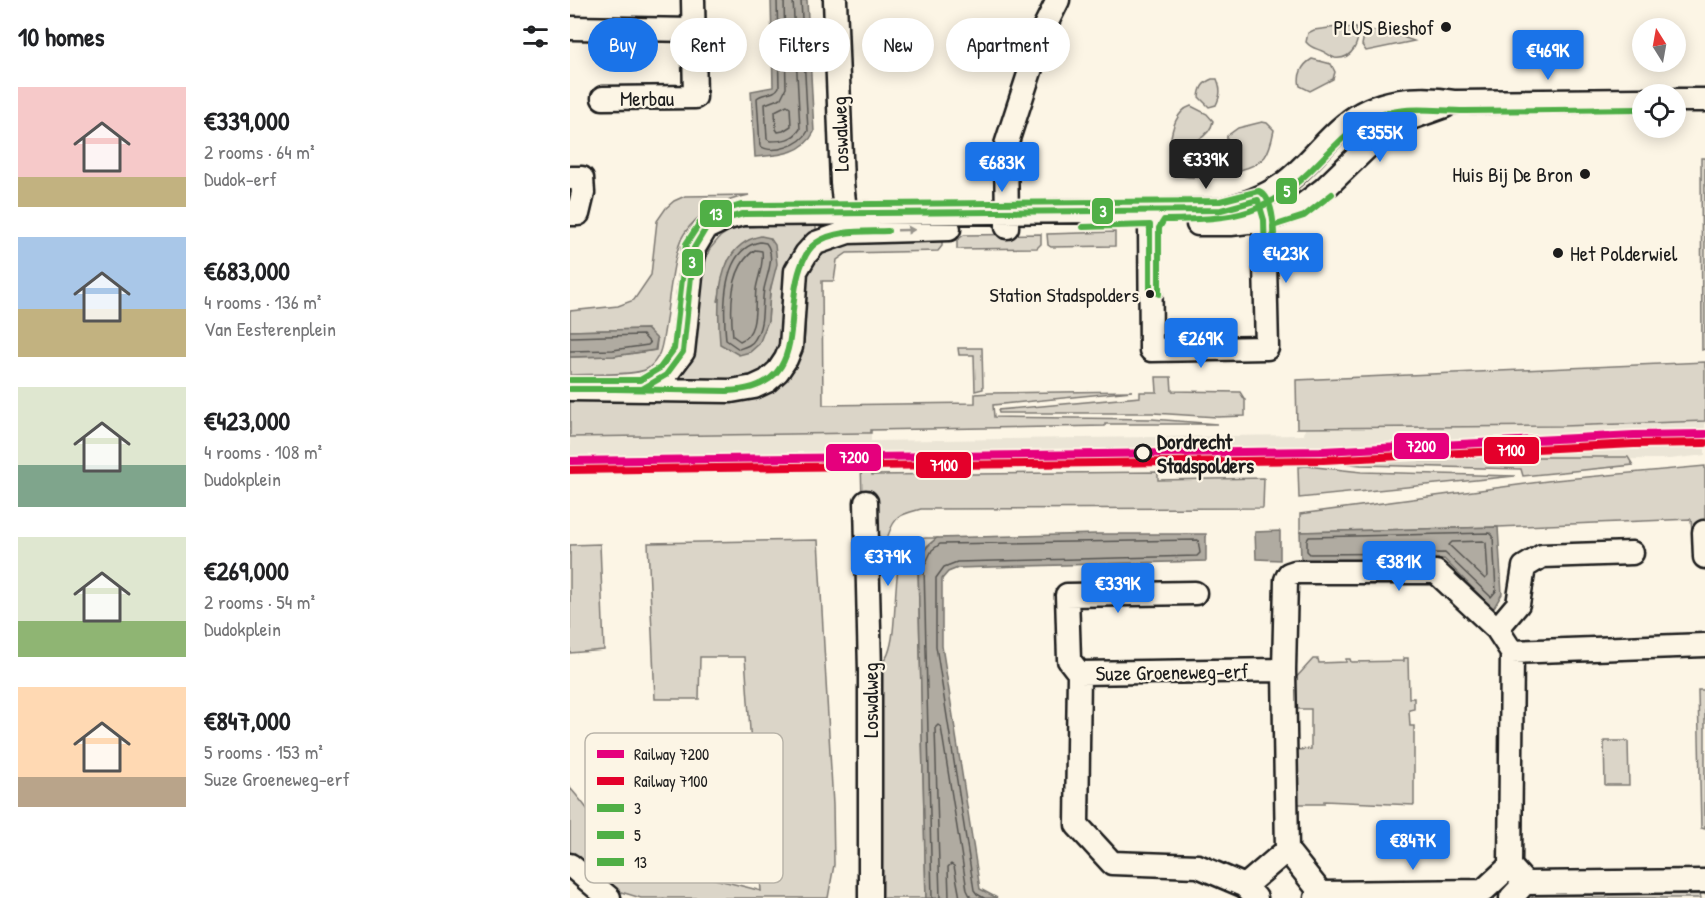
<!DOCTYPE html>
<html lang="en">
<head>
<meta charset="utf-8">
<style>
  body { margin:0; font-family:"Patrick Hand",sans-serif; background:#f2f2f2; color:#202124; height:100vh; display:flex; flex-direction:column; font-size:22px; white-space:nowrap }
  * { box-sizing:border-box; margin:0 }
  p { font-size:20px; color:#757577 }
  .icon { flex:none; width:33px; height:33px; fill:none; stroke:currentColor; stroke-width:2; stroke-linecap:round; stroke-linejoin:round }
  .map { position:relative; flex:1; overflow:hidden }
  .panel { display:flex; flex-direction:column; background:#fff; width:570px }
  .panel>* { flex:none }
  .hud { position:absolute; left:18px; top:18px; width:570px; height:54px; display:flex; gap:12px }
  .needle { width:39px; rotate:349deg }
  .fabs { position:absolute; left:1062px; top:18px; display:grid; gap:12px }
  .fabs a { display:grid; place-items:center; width:54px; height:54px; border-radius:50%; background:#fff; box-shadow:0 3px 15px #0003; font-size:30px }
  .price { position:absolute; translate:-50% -51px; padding:0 14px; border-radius:6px; background:#1a73e8; color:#fff; font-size:20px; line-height:39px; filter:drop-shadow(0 2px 3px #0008) }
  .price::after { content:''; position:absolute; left:50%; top:36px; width:18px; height:14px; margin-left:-9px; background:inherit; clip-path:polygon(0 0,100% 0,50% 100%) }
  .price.on { background:#222; color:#fff }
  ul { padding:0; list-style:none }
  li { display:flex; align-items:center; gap:18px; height:150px; padding:0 18px }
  li span { display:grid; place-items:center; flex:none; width:168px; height:120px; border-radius:0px; color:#555 }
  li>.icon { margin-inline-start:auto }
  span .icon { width:72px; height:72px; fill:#fffc; stroke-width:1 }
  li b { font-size:26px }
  h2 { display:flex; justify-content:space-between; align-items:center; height:72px; padding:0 18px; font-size:26px }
  .chip { padding:0 21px; border-radius:27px; background:#fff; box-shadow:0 3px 15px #0003; font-size:21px; line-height:54px }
  .chip.on { background:#1a73e8; color:#fff }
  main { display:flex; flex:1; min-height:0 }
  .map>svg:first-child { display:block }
</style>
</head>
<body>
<main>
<section class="panel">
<h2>10 homes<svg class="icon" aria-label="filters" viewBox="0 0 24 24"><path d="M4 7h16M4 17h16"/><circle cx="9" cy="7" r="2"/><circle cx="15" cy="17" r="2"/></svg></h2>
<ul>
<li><span style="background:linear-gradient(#f6c9c9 75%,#c2b280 0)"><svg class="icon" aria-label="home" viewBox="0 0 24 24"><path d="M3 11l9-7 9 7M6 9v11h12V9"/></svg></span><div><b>€339,000</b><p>2 rooms · 64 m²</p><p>Dudok-erf</p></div></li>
<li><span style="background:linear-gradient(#a9c7e8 60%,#c2b280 0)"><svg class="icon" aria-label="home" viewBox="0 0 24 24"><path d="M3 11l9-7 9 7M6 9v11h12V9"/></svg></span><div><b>€683,000</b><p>4 rooms · 136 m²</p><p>Van Eesterenplein</p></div></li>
<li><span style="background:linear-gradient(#dfe7d0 65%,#7fa58c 0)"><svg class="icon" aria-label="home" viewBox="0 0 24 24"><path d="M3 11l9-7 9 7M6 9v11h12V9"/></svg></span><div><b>€423,000</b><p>4 rooms · 108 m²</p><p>Dudokplein</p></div></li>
<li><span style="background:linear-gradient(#dfe7d0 70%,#8fb573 0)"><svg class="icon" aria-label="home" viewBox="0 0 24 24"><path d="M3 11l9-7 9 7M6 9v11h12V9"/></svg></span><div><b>€269,000</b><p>2 rooms · 54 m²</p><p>Dudokplein</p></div></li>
<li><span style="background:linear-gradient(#ffd9b3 75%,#b9a48a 0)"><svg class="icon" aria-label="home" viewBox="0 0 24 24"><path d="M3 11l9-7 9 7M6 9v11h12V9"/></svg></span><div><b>€847,000</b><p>5 rooms · 153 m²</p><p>Suze Groeneweg-erf</p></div></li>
</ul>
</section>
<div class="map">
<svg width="1135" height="898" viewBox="0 0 1135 898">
  <rect width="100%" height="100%" fill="#fcf5e5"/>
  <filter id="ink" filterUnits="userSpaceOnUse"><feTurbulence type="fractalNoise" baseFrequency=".0167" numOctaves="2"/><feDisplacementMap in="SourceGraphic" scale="12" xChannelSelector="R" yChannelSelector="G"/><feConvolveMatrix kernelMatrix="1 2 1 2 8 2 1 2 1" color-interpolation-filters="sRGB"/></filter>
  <g filter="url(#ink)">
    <!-- built -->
    <path fill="#ebe5d6" d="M1135,421v34l-35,4 -241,1 -15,6 -53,-1 -52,-5v-3l-448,5 -291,9v-34l301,-4v8l433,-6 1,-7 258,-2z"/>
    <!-- green -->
    <path fill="#dbd5c8" stroke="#7c7872" stroke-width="1.5" fill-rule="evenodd" d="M767,27l19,1c5,14 -4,32 -21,30 -4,-1 -8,-5 -13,-7 -7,-3 -11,-3 -16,-9l2,-9 6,-3z
      M795,30l24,2 25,9 -48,10 -4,-6z
      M742,59l19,5 4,8 -2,7 -23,12 -10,-5c-3,-11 2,-21 12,-27z
      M642,79h5c4,10 4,16 -1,26l-7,2 -10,-10c1,-10 4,-14 13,-18z
      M621,106l16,8 6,7c-3,17 -25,26 -40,24l-3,-2c2,-14 6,-32 21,-37z
      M692,122l5,1 7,7c-5,25 -8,33 -34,40 -10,-10 -14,-20 -13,-34l11,-8z
      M634,146c17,-1 23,13 19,27 -15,6 -60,10 -53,-15z
      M1131,158h4v191l-3,1z
      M179,195c-25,5 -51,17 -65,39 -11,16 -16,76 -20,99 -2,13 -4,27 -17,36 -11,7 -61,5 -77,6v-18l44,-1 42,-6 1,-10 -10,-11 -77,2v-20l48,-5 16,-6 17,-25 6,-54 9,-13 8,-7 11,-5z
      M246,222v7l-19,18 -12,88 -12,26 -9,9 -17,9 -79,4 41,-133 11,-13 13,-9zM200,238c12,18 2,35 0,55 -1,9 -1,19 -2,28l-50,-20 10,-40z
      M545,232v14l-64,1 -3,-2 -1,-11z
      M471,234v10l-4,4 -80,1v-9l7,-5z
      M304,237l68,1v8l-4,5 -91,2 -10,7 -3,21h-12l1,124 152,-2v-9l15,-1 142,-2 -139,14 1,12 158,2 65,5h-112v2l-234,4v3h-7l-294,4v-39l121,-1 101,-30c3,-6 9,-14 11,-20 9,-41 -15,-85 39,-103 10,-3 21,-5 32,-7z
      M388,348h24l1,41 -8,2 -1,-36h-15z
      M1135,362v59l-142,5 -266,2 -1,-48z
      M586,377h15l1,14 68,1 5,8v16l-28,1 -64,-4h-154l-1,-3 142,-13v-5h17z
      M739,457h319l5,8 -110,11 -2,-7 -160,-4 -52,-5z
      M291,462h10l1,13 286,-3v8l106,-2 -1,30 -342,1c-7,2 -17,4 -22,8 -22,16 -23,115 -25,143l-12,-160z
      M736,466l56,6 153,4 -216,22 -1,-31z
      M1135,466v78h-12l-2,-25 -193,8 -198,5v-18l255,-34z
      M356,538h11l-10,8 -9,20 8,332h-49l-3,-226c4,-5 12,-12 14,-18 11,-28 3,-84 17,-106 5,-8 13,-9 21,-10z
      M248,540l15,265 1,60 -6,33h-187l-40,-12 -31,-27v-71c15,16 28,38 46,52 34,27 102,39 145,51l-16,-234h-45l-1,42h-44l-7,-156z
      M30,544l4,106 -34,3v-108z
      M834,658h4l1,40h5v11l-5,1 1,16h4v79l-90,-4v3h-28v-54l15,-1v-40h-18v-28l20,-22h5l1,4 27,-1v-3h4l1,3 53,-1z
      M1128,690h7v139l-4,-1z
      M1034,741h24l1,44h-24z
      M1130,894l1,4h-170l3,-3z"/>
    <!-- water -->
    <path fill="#b0aba1" stroke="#75726c" stroke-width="1.5" d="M201,0h36l7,132c-11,23 -38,23 -59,25l-4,-66 22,-4z
      M191,236l9,2 5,7 2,19 -7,27 -2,30 -9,23 -9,8 -11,3 -19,-11c-3,-37 -6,-99 41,-108z
      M77,329l10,10 -2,11 -41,6 -44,1v-26z
      M928,527l4,67 -9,15 -49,-50 -143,1 -1,-28z
      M710,531v29l-24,-1 -1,-27z
      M527,534h109v27l-248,7 -10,4 -6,7v67l38,243 17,9h-71l-8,-332c3,-13 9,-20 19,-28z"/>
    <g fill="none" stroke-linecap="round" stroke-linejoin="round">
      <!-- shore -->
      <path stroke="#575551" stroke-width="1.5" d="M207,0l2,87c-5,9 -16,5 -22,11l3,48c13,9 41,-1 48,-15l-7,-131
        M214,0l2,88 -5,10 -16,6 2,35 3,2c12,0 23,-1 30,-12l-7,-129
        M217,105l3,2 1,19 -8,5 -5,1 -2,-3 -1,-18z
        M190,242l6,1c10,13 1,31 -2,46 -3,17 1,34 -9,50 -3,6 -10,8 -16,10l-13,-9c-3,-31 -5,-91 34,-98z
        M185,250l7,1c2,14 -4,25 -6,38 -2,16 3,45 -16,52l-7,-5c-3,-28 -4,-69 22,-86z
        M0,337l73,-2 7,8 -2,2 -35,5 -43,1
        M920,533l3,3 3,55 -5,6 -46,-44 -135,1 -3,-3v-11l2,-3z
        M913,541l3,2 2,33 -3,3 -36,-34 3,-3z
        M362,898l-8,-331 8,-17 8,-6 258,-4 2,13 -3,3 -240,6 -13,5 -8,11v68l38,244 3,4 7,4
        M370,898l-5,-170 3,-3 3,2 26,163 4,8
        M379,898l-1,-31 3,-3 3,2 6,32"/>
      <!-- minor casing -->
      <g stroke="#1c1c1c" stroke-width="27">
        <path id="minor" d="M265,0l7,183 5,46
          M0,28l124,2
          M33,98l92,-1 -2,-97
          M1106,100h29
          M0,178h12l1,15 -5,21h-8
          M589,211l-9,14 1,125 116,-2 -3,-128 -4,-13
          M628,224h33l33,-4 35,-12 25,-19 65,-63 56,-20
          M437,227l-1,-82 38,-117 14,-28
          M0,389l161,2 23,-4 13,-6 11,-10 8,-12 5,-12 5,-76 10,-17 10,-11 32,-11 101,-3
          M72,389l24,-14 17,-23 11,-104 12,-20 19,-9 18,-5 478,-4c23,-6 42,-12 62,-26 24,-17 40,-42 63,-60 30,-25 72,-28 109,-22l187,-2
          M296,502l4,170v226
          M1134,532l1,25
          M927,629l21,-25 6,-37 18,-11 90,-3
          M942,652l193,-7
          M509,673l-10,-13 -2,-65 128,-2
          M717,850l-3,-180 2,-90 3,-6 6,-2h141l61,57 15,23 -2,214 15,17 -14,15
          M0,865l39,33
          M955,883l180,-2
          M675,886l-47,-20 -86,-3 -35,-38 2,-152 205,-3
          M751,893l162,-2 27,-25
          M686,898l-11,-12 42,-36 34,43 -5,5"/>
      </g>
      <!-- minor -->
      <use href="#minor" stroke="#fcf5e5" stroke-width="22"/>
      <!-- bus-1 casing -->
      <g stroke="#fcf5e5" stroke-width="10">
        <path id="bus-1" d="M513,227l67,-2v69
          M0,389h72l24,-14 17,-23 11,-104 12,-20 19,-9 18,-5 478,-4 37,-10 6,20 1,41
          M45,389l112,2c87,-3 53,-78 76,-130 3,-7 7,-14 13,-18 20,-14 49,-11 72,-12"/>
      </g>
      <!-- bus-2 casing -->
      <g stroke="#fcf5e5" stroke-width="10">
        <path id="bus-2" d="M704,261l-1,-35 31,-10 28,-22
          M589,294v-66l5,-8c73,-1 102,-3 155,-58 17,-17 33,-36 56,-45 30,-12 59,-6 90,-6 59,-1 118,-1 177,-2"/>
      </g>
      <!-- bus-3 casing -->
      <g stroke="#fcf5e5" stroke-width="10">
        <path id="bus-3" d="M0,380h70l20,-12 14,-19 12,-105 15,-23 21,-10 19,-6 479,-4 39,-10c18,8 15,53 15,70"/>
      </g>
      <!-- bus-1 -->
      <use href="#bus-1" stroke="#50af46" stroke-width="6"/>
      <!-- bus-2 -->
      <use href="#bus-2" stroke="#50af46" stroke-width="6"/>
      <!-- bus-3 -->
      <use href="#bus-3" stroke="#50af46" stroke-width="6"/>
      <!-- rail-1 casing -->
      <g stroke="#fcf5e5" stroke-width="12">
        <path id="rail-1" d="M0,461l753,-10 311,-16 71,-1"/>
      </g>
      <!-- rail-2 casing -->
      <g stroke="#fcf5e5" stroke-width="12">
        <path id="rail-2" d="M0,470l753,-10 311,-16 71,-1"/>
      </g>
      <!-- rail-1 -->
      <use href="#rail-1" stroke="#e5007d" stroke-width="8"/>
      <!-- rail-2 -->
      <use href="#rail-2" stroke="#e4002b" stroke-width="8"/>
    </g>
    <!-- one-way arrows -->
    <defs><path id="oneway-solid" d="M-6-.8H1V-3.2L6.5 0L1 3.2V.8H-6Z" transform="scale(1.5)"/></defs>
    <use fill="#97938b" href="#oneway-solid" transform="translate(336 230) rotate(-2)"/>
  </g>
  <!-- markers -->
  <g fill="#1c1c1c" stroke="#fcf5e5" stroke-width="2">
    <circle cx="876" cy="27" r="6"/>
    <circle cx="1015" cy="174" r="6"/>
    <circle cx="988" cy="253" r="6"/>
    <circle cx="580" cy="294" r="5"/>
  </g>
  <circle fill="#fcf5e5" stroke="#1c1c1c" stroke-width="3" cx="573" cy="453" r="8"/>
  <g text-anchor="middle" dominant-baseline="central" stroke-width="4.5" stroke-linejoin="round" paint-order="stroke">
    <!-- bus labels -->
    <g font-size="20" fill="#1c1c1c" stroke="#fcf5e5" text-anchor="end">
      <text x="569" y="294">Station Stadspolders</text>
    </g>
    <!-- poi labels -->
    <g font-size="21" fill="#1c1c1c" stroke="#fcf5e5" text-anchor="end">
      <text x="864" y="27">PLUS Bieshof</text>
      <text x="1003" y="174">Huis Bij De Bron</text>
      <text x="1000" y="253" text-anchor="start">Het Polderwiel</text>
    </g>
    <!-- street labels -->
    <g font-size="21" fill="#1c1c1c" stroke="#fcf5e5">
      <text x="77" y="98">Merbau</text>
      <text transform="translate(270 134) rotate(-92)">Loswalweg</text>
      <text transform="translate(602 672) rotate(-1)">Suze Groeneweg-erf</text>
      <text transform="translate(300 700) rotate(-90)">Loswalweg</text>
    </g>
    <!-- stop labels -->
    <g font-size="21" font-weight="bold" fill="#1c1c1c" stroke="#fcf5e5" text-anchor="start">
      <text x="587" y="441">Dordrecht<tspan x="587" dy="24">Stadspolders</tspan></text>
    </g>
  </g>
  <!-- legend -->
  <rect x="15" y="733" width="198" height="150" rx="9" fill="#fcf5e5" stroke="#b9b4a9" stroke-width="1.5"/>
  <rect x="27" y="750" width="27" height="8" fill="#e5007d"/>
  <rect x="27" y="777" width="27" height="8" fill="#e4002b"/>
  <rect x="27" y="804" width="27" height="8" fill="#50af46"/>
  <rect x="27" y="831" width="27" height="8" fill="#50af46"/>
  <rect x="27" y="858" width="27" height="8" fill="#50af46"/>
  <g font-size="16" fill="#1c1c1c">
    <text x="64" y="760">Railway 7200</text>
    <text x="64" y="787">Railway 7100</text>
    <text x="64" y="814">3</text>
    <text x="64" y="841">5</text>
    <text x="64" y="868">13</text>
  </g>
  <g stroke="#fcf5e5" stroke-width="2">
    <rect x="705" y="177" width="23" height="28" rx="6" fill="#50af46"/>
    <rect x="521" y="197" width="23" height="28" rx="6" fill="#50af46"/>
    <rect x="129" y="199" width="34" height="29" rx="6" fill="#50af46"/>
    <rect x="111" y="248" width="23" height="29" rx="6" fill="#50af46"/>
    <rect x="823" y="432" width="57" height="28" rx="6" fill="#e5007d"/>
    <rect x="913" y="436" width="57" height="29" rx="6" fill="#e4002b"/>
    <rect x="255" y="443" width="57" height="29" rx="6" fill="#e5007d"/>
    <rect x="345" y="451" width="57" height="28" rx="6" fill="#e4002b"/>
  </g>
  <g font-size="16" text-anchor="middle" font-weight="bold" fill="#fff">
    <text x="717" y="197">5</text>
    <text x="533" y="217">3</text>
    <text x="146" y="220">13</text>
    <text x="122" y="268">3</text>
    <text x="851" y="452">7200</text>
    <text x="941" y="456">7100</text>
    <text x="284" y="463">7200</text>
    <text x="374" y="471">7100</text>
  </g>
</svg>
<div class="fabs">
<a><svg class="needle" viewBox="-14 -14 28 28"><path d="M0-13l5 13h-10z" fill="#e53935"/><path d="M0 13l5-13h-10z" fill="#757577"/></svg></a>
<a><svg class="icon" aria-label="locate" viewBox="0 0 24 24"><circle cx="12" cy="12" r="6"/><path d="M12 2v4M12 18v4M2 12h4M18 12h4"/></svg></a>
</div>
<b class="price" style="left:978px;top:81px">€469K</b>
<b class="price" style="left:810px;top:163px">€355K</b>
<b class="price on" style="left:636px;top:190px">€339K</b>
<b class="price" style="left:432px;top:193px">€683K</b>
<b class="price" style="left:716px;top:284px">€423K</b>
<b class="price" style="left:631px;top:369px">€269K</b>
<b class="price" style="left:318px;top:587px">€379K</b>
<b class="price" style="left:829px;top:592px">€381K</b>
<b class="price" style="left:548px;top:614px">€339K</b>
<b class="price" style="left:843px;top:871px">€847K</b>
<div class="hud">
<a class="chip on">Buy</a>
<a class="chip">Rent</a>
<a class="chip">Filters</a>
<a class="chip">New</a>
<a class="chip">Apartment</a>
</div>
</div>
</main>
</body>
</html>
